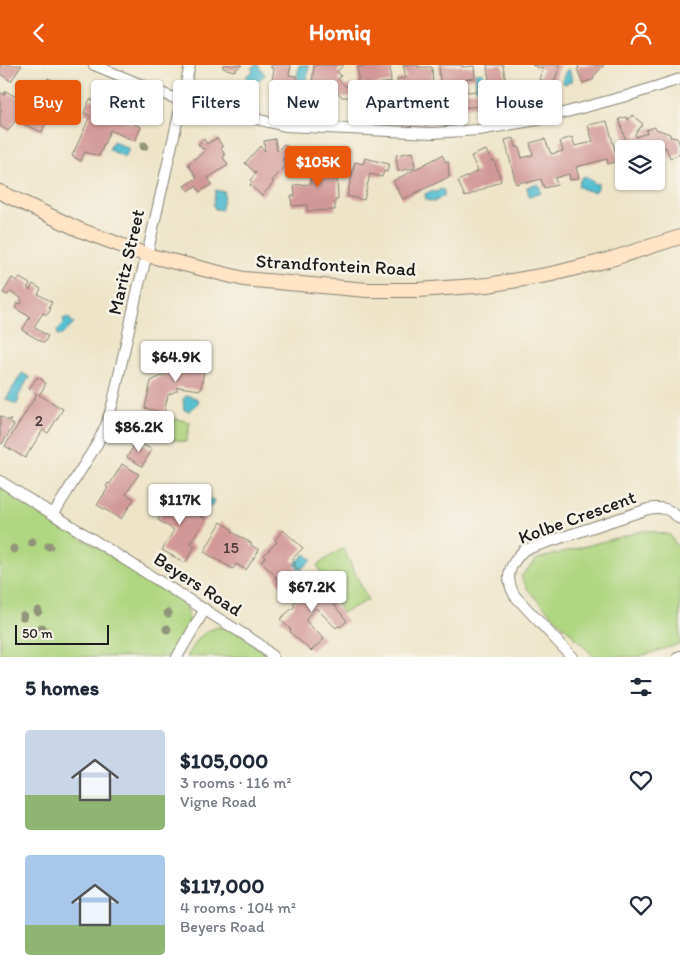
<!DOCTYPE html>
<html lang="en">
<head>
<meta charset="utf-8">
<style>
  body { margin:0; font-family:Itim,sans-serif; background:#f2f2f3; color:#1f2937; height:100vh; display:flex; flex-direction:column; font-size:19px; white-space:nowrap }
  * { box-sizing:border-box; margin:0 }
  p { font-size:16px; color:#747a83 }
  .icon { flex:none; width:28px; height:28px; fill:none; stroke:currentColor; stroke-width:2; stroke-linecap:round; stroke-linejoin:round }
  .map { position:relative; height:592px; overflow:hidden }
  .sheet { display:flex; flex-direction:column; background:#fff; flex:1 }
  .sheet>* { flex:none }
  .hud { position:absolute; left:15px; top:15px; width:650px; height:45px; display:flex; gap:10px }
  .fabs { position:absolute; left:615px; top:75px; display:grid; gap:10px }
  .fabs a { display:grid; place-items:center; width:50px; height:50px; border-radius:5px; background:#fff; box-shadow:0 1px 4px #0004; font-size:25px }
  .scale { position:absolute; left:15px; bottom:12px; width:94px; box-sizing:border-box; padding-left:5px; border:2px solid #1c1c1c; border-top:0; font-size:14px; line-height:18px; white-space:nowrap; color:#1c1c1c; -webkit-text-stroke:4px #f7f3e8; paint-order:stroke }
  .price { position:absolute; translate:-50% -42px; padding:0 11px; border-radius:5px; background:#fff; color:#222; font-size:16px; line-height:32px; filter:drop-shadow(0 1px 2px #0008) }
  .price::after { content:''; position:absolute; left:50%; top:30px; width:15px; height:11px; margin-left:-8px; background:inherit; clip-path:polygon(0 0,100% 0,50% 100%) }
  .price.selected { background:#ea580c; color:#fff }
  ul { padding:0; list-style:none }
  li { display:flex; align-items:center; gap:15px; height:125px; padding:0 25px }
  li span { display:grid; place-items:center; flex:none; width:140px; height:100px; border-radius:5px; color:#555 }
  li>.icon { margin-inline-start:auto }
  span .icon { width:60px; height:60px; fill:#fffc; stroke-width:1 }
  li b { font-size:21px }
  h2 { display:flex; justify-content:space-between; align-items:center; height:60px; padding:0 25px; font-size:21px }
  .pill { padding:0 18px; border-radius:5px; background:#fff; box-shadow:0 1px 4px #0004; font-size:18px; line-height:45px }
  .pill.selected { background:#ea580c; color:#fff }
  header { display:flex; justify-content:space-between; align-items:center; height:65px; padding:0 25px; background:#ea580c; color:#fff; font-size:22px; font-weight:800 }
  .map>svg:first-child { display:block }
</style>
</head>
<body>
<header><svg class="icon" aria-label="back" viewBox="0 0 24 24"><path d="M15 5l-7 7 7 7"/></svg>Homiq<svg class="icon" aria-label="person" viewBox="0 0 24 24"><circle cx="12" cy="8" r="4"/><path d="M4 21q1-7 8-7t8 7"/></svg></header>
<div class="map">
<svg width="680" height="592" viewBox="0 0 680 592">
  <rect width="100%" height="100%" fill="#f7f3e8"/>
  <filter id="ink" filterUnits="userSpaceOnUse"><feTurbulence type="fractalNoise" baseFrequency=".02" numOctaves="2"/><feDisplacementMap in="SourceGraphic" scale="10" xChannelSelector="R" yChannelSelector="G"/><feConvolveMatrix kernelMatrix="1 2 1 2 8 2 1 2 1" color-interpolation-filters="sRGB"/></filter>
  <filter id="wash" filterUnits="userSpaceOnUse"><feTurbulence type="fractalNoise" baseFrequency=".0096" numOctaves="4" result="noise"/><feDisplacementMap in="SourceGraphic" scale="20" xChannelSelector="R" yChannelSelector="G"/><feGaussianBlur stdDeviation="1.12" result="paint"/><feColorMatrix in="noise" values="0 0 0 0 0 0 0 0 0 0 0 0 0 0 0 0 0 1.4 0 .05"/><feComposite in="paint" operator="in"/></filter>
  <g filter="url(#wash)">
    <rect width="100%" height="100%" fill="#eee5c9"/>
    <!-- green -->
    <path fill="#afd681" stroke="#66794e" d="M147,348l43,9 -4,20 -44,-9z
      M0,422l183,114c14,23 0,36 -12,56h-171z
      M646,465l24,5 10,16v93l-43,13h-43l-66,-67 -7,-14 16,-17z
      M343,483l25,52 -26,13 -25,-48z
      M219,562l17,2 32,28h-81c10,-16 12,-25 32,-30z"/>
    <!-- water -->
    <path fill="#54bed0" stroke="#386d76" d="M255,0h3l7,10 -12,10 -7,-9 7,-5 -2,-3z
      M299,0h10l-2,16 -10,-2z
      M569,3l3,13 -7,3 -3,-2v-2l3,-4 -1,-3z
      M483,7l1,17h-8l-1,-16z
      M410,29l1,16 -8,1 -2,-16z
      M113,76l16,8 -4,8 -16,-7z
      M585,111l11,8 2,-1v6l-5,3 -8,-2 -7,-4 3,-8z
      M539,119l2,9 -12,3 -2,-9z
      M441,124l3,1v6l-10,6 -8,-2 -1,-6 6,-3 5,1z
      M216,125l9,2 -4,18 -6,-1 -2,-4z
      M68,252l6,7 -12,11h-4l-1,-5 7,-7 -1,-4z
      M22,308l9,5 -3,1 -10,18 1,3 -2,4h-3l-8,-5z
      M187,330l9,3 3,2 -2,5 -8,6 -5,-1 -1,-11z
      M202,426l4,3 -3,4 2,2 8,-1 1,2 -1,4 -5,3 -13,-3 -1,-3 2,-9z
      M305,489l7,6 -12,10 -4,-4v-4z"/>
    <g id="blocks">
      <!-- building -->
      <path fill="#d29897" d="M0,0h22l-11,16 -11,-7z
        M223,0h19l-8,6 -11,-3z
        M271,0h20l-2,10 8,1 -5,27 -15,-3 2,-13 -6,-1 1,-5h-2l2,-12 -3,-1z
        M314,0h30l-7,6 4,5 -3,3 7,7h7l1,11h-11l-13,-15 -3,25 -16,-2z
        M390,0l1,17 -26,4v-3l-7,1v-17z
        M403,0h15v2h14l2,38 -17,1 -2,-21 -18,1v-7l9,-1z
        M439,0h23v2l12,-1 1,12 -9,1 1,13 15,-1 2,15 -26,2 -1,-12 -10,1 -1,-15h-6z
        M487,0h16l4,24h-4l5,19 -15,2z
        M532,0h28l-9,26 -10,-3 3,-7 -5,-2 4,-10z
        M578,0h26l-11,12 1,2 -11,4 -6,-14 2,-1z
        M48,13l9,4 -1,3 24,10 -8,18 -19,-8 -11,27 -19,-8 3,-8 1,1 14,-31 3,2z
        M396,25v9h-6v-8z
        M6,26l21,13 -19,27 -8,-5v-12l2,-4 -2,-1v-17l4,3z
        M90,34l17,7 -3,5 37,16 -6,14 -25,-11 -11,26 -14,-4 -4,9 -9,-5 18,-40 -6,-3z
        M632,50l11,9 -8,10 1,3 11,-4 -1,-3 9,-3 1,2 14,5v3l7,1 3,7v9l-10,4 -4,-11 -10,4v-2h-28l-9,-30 8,-2 1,3z
        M607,56l11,40 -10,3 -1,-5 -31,8 3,11 -9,2 -1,-6 -14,4 2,7 -13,3 -3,-9 -15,4 -1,-2 -9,3 -11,-44 9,-2 2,9h3l3,11 11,-3 -3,-12 15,-4 6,15 12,-3 -3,-10 12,-4 3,9 18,-4 -5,-17z
        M217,73l6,9 -2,1 4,7 -2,2 5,8 -20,13 4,6 -12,8 -4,-6 -8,5 -4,-5 13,-8 -9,-14 17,-13 -2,-3 -1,1 -4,-5 6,-5 3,5z
        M275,74l2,12 7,-7 5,4 -4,5 2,2 -5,5 5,4 -15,17 2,1 -12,14 -12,-11 2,-3 -2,-2 6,-7 -11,-10 15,-17 5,5 -1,-10z
        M486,85l5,11 3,-1 7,21 -36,16 -7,-16 20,-10 -7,-15z
        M413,87l2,16 -17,3 -2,-16z
        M442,90l4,7 2,-1 1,16 -46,22 -10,-18z
        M309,91h12v11l7,-1v3h9l1,31h-3v10l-28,1v-6l-15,1 -1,-10h4l-1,-11 17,-1z
        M365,93l24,6 -2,8 -3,-1 -2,6 -12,-3 -6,26 -17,-4 8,-34 8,2z
        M12,213l5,3 3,-3 10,6 -3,4 3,2 3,-6 8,5 -3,5 14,8 -3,6 2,1 -4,6 -4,-2 -9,14 14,9 -4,7 -22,-13 8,-13 -15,-9 3,-5 4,1 -1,-6 -10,-6 -4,3 -4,-2z
        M194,285l13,2 -6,38 -22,-3 -3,1 2,2 -10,5 -4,18 -19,-5 6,-27 25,-12 15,2z
        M37,312l7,4 1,2v3l-6,9 24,14 -15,24 -5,-3 -18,28 -20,-12 32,-52 -8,-5z
        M0,351l8,5 1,-2 2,1 -1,2 4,3 -12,19 -2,-2z
        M137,376l15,9 -10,16 -15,-9z
        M122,399l17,10 -13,20 8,5 -13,20 -24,-14 11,-17 -2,-1 2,-4 2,1z
        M177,422l14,9 -6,11 20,12 -15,24 5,3 -10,17 -23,-13 12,-20 -16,-10z
        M221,457l12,8 -1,2 19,11v2l8,5 -13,20 -10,-6 -3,5 -29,-17z
        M283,465l20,18 -12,12 4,3v4l9,8 -16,17 -11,-10 1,-1 -3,-4 1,-1 -15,-14 4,-5 -1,-2 13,-13 -2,-2z
        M319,510h3l3,6 -3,3 4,4 -2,1 10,11 -2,2 15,19 -7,6 -2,-1 -2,2 -20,-20 -9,9 -1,4 18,18 -13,12 -21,-19 1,-2 -11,-11 15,-13 -2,-2 8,-7 -2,-2z"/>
    </g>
  </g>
  <g filter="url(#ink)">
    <use href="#blocks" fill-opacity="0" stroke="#858072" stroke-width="1"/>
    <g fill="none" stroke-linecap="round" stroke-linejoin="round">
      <!-- minor casing -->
      <g stroke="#858072" stroke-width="12">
        <path id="minor" d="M94,0l87,36 104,25 147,7 47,-3 58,-10 93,-25 50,-16
          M0,416l259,163 14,13
          M54,448l43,-69 10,-21 6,-21 25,-114 9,-33 43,-190
          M177,592l28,-48
          M572,592l-57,-61c-11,-19 -6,-31 9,-46l124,-41c14,-3 22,0 32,10
          M678,592l2,-1"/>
      </g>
      <!-- secondary casing -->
      <g stroke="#858072" stroke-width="16">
        <path id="secondary" d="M0,127l80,38 67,25 97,24 123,11h51l70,-5 64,-11 56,-14 72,-23"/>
      </g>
      <!-- minor -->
      <use href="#minor" stroke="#fff" stroke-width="10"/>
      <!-- secondary -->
      <use href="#secondary" stroke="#ffe4c6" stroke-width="14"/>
    </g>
    <!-- trees -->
    <g fill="#93957a">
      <circle cx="148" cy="39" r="4.5"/>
      <circle cx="144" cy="81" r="4.5"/>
      <circle cx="32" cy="477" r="4.5"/>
      <circle cx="49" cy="481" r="4.5"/>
      <circle cx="14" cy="484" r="4.5"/>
      <circle cx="38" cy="546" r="4.5"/>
      <circle cx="168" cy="548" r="4.5"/>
      <circle cx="23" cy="551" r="4.5"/>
      <circle cx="42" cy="563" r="4.5"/>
      <circle cx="167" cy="564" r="4.5"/>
    </g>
  </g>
  <g text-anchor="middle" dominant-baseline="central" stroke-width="5" stroke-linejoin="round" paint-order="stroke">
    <!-- number labels -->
    <g font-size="16" fill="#4a3b3b">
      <text x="39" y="355">2</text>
      <text x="231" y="482">15</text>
    </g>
    <!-- street labels -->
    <g font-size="19" fill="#1c1c1c" stroke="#f7f3e8">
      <text transform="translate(126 197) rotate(-77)">Maritz Street</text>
      <text transform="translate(336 200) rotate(3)">Strandfontein Road</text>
      <text transform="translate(577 452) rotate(-20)">Kolbe Crescent</text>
      <text transform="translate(198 519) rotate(33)">Beyers Road</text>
    </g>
  </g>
</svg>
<div class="fabs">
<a><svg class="icon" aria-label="layers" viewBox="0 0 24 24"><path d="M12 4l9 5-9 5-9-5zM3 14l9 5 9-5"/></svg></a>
</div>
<div class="scale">50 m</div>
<b class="price selected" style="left:318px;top:123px">$105K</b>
<b class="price" style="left:176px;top:318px">$64.9K</b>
<b class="price" style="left:139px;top:388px">$86.2K</b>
<b class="price" style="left:180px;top:461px">$117K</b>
<b class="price" style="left:312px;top:548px">$67.2K</b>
<div class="hud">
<a class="pill selected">Buy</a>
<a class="pill">Rent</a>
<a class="pill">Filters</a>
<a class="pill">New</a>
<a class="pill">Apartment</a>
<a class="pill">House</a>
</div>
</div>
<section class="sheet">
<h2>5 homes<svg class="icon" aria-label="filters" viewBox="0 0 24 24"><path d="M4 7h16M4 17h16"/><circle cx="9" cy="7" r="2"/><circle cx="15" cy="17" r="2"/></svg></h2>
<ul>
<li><span style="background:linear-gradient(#c9d6e8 65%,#8fb573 0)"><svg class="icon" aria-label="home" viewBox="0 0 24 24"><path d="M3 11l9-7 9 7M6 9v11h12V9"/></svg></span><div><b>$105,000</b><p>3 rooms · 116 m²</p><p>Vigne Road</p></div><svg class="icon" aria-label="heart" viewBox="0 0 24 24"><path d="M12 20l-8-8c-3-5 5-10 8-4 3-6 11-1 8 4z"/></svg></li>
<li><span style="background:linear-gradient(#a9c7e8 70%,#8fb573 0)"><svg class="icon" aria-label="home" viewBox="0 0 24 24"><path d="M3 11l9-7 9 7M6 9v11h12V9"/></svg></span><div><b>$117,000</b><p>4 rooms · 104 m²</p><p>Beyers Road</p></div><svg class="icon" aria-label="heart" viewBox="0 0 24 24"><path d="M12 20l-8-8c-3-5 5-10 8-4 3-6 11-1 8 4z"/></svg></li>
</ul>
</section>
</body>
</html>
